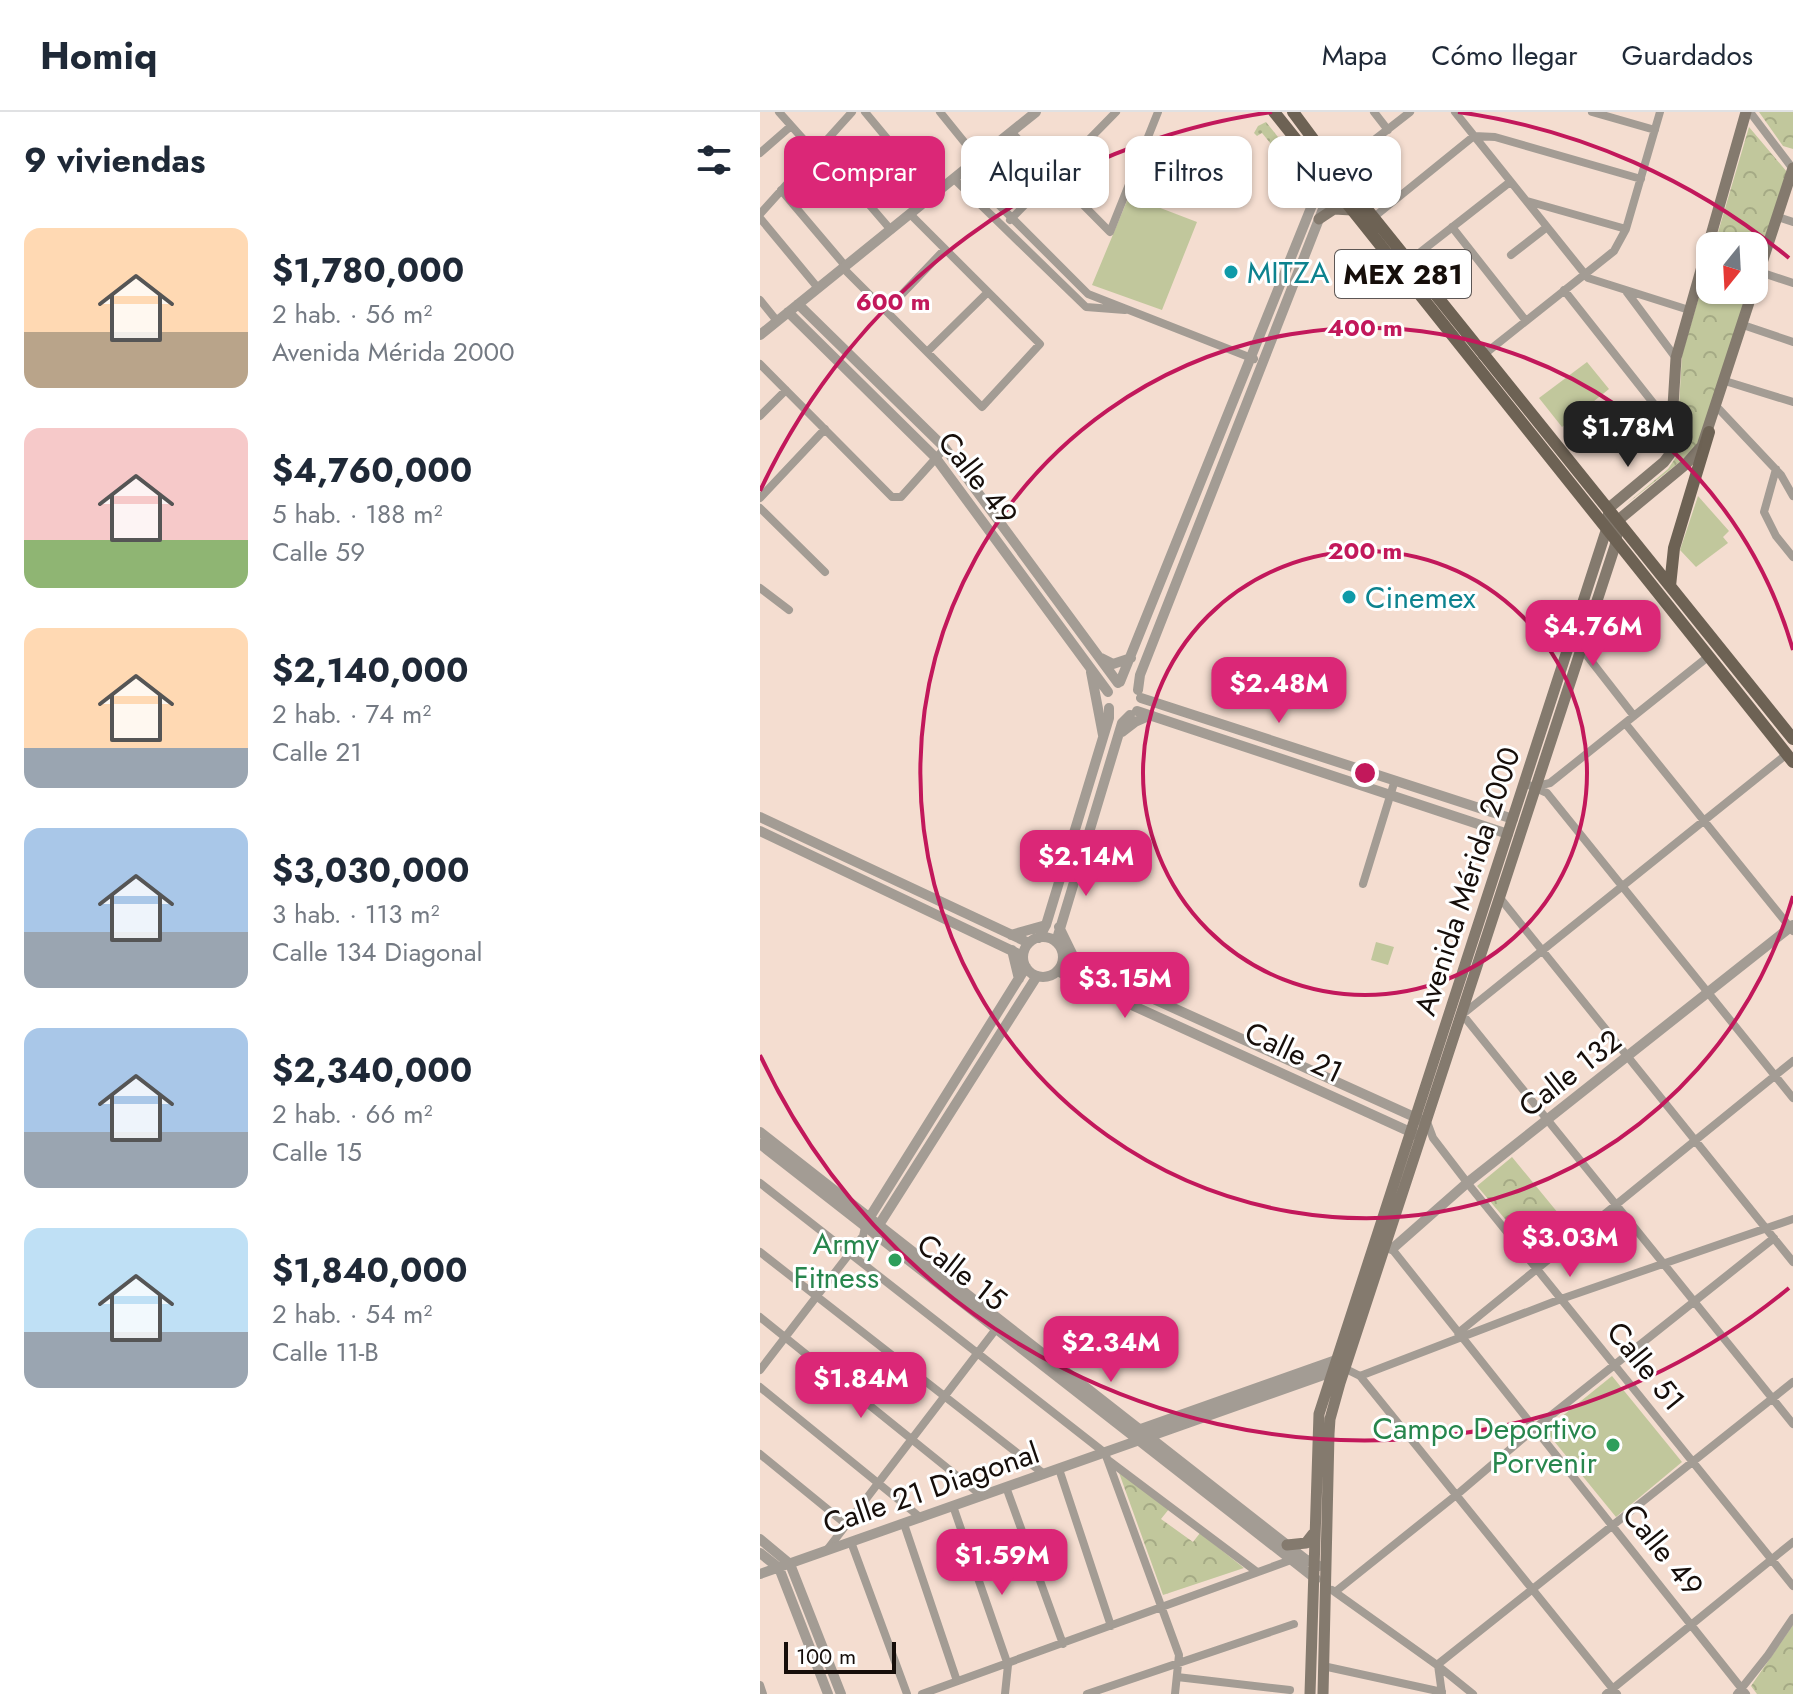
<!DOCTYPE html>
<html lang="es">
<head>
<meta charset="utf-8">
<style>
  body { margin:0; font-family:Jost,sans-serif; background:#f2f2f3; color:#1f2937; height:100vh; display:flex; flex-direction:column; font-size:30px; white-space:nowrap }
  * { box-sizing:border-box; margin:0 }
  p { font-size:26px; color:#747a83 }
  .icon { flex:none; width:44px; height:44px; fill:none; stroke:currentColor; stroke-width:2; stroke-linecap:round; stroke-linejoin:round }
  .map { position:relative; flex:1; overflow:hidden }
  .drawer { display:flex; flex-direction:column; background:#fff; width:760px }
  .drawer>* { flex:none }
  .top-card { position:absolute; left:24px; top:24px; width:760px; height:72px; display:flex; gap:16px }
  .needle { width:52px; rotate:198deg }
  .buttons { position:absolute; left:936px; top:120px; display:grid; gap:16px }
  .buttons a { display:grid; place-items:center; width:72px; height:72px; border-radius:16px; background:#fff; box-shadow:0 2px 6px #0004; font-size:40px }
  .scale { position:absolute; left:24px; bottom:20px; width:112px; box-sizing:border-box; padding-left:8px; border:4px solid #160e0a; border-top:0; font-size:22px; line-height:28px; white-space:nowrap; color:#160e0a; -webkit-text-stroke:6px #fff; paint-order:stroke }
  .price { position:absolute; translate:-50% -68px; padding:0 18px; border-radius:16px; background:#db2777; color:#fff; font-size:26px; line-height:52px; filter:drop-shadow(0 2px 4px #0008) }
  .price::after { content:''; position:absolute; left:50%; top:48px; width:24px; height:18px; margin-left:-12px; background:inherit; clip-path:polygon(0 0,100% 0,50% 100%) }
  .price.selected { background:#222; color:#fff }
  ul { padding:0; list-style:none }
  li { display:flex; align-items:center; gap:24px; height:200px; padding:0 24px }
  li span { display:grid; place-items:center; flex:none; width:224px; height:160px; border-radius:16px; color:#555 }
  li>.icon { margin-inline-start:auto }
  span .icon { width:96px; height:96px; fill:#fffc; stroke-width:1 }
  li b { font-size:34px }
  h2 { display:flex; justify-content:space-between; align-items:center; height:96px; padding:0 24px; font-size:34px }
  .tag { padding:0 28px; border-radius:16px; background:#fff; box-shadow:0 2px 6px #0004; font-size:28px; line-height:72px }
  .tag.selected { background:#db2777; color:#fff }
  header { display:flex; align-items:center; gap:48px; box-sizing:border-box; height:112px; padding:0 40px; background:#fff; border-bottom:2px solid #e0e1e3 }
  header strong { font-size:38px }
  nav { display:flex; gap:44px; margin-inline-start:auto; font-size:28px }
  main { display:flex; flex:1; min-height:0 }
  .map>svg:first-child { display:block }
</style>
</head>
<body>
<header>
<strong>Homiq</strong>
<nav><a>Mapa</a><a>Cómo llegar</a><a>Guardados</a></nav>
</header>
<main>
<section class="drawer">
<h2>9 viviendas<svg class="icon" aria-label="filters" viewBox="0 0 24 24"><path d="M4 7h16M4 17h16"/><circle cx="9" cy="7" r="2"/><circle cx="15" cy="17" r="2"/></svg></h2>
<ul>
<li><span style="background:linear-gradient(#ffd9b3 65%,#b9a48a 0)"><svg class="icon" aria-label="home" viewBox="0 0 24 24"><path d="M3 11l9-7 9 7M6 9v11h12V9"/></svg></span><div><b>$1,780,000</b><p>2 hab. · 56 m²</p><p>Avenida Mérida 2000</p></div></li>
<li><span style="background:linear-gradient(#f6c9c9 70%,#8fb573 0)"><svg class="icon" aria-label="home" viewBox="0 0 24 24"><path d="M3 11l9-7 9 7M6 9v11h12V9"/></svg></span><div><b>$4,760,000</b><p>5 hab. · 188 m²</p><p>Calle 59</p></div></li>
<li><span style="background:linear-gradient(#ffd9b3 75%,#9aa5b1 0)"><svg class="icon" aria-label="home" viewBox="0 0 24 24"><path d="M3 11l9-7 9 7M6 9v11h12V9"/></svg></span><div><b>$2,140,000</b><p>2 hab. · 74 m²</p><p>Calle 21</p></div></li>
<li><span style="background:linear-gradient(#a9c7e8 65%,#9aa5b1 0)"><svg class="icon" aria-label="home" viewBox="0 0 24 24"><path d="M3 11l9-7 9 7M6 9v11h12V9"/></svg></span><div><b>$3,030,000</b><p>3 hab. · 113 m²</p><p>Calle 134 Diagonal</p></div></li>
<li><span style="background:linear-gradient(#a9c7e8 65%,#9aa5b1 0)"><svg class="icon" aria-label="home" viewBox="0 0 24 24"><path d="M3 11l9-7 9 7M6 9v11h12V9"/></svg></span><div><b>$2,340,000</b><p>2 hab. · 66 m²</p><p>Calle 15</p></div></li>
<li><span style="background:linear-gradient(#bfe0f5 65%,#9aa5b1 0)"><svg class="icon" aria-label="home" viewBox="0 0 24 24"><path d="M3 11l9-7 9 7M6 9v11h12V9"/></svg></span><div><b>$1,840,000</b><p>2 hab. · 54 m²</p><p>Calle 11-B</p></div></li>
</ul>
</section>
<div class="map">
<svg width="1033" height="1582" viewBox="0 0 1033 1582">
  <defs>
    <pattern id="park-crowns" width="20" height="18" patternUnits="userSpaceOnUse" patternTransform="scale(2)"><rect width="20" height="18" fill="#c1c79c"/><path d="M2 6a3 3 0 1 1 6 0M12 15a3 3 0 1 1 6 0" fill="none" stroke="#a5aa85"/></pattern>
    <pattern id="garden-dots" width="8" height="8" patternUnits="userSpaceOnUse" patternTransform="scale(2)"><rect width="8" height="8" fill="#c1c79c"/><path d="M2 2h.1M6 6h.1" fill="none" stroke="#a5aa85" stroke-width="1.8" stroke-linecap="round"/></pattern>
  </defs>
  <rect width="100%" height="100%" fill="#f4ddd0"/>
  <!-- grass -->
  <path fill="#c1c79c" d="M369,84l68,26 -35,88 -70,-25z
    M827,250l22,27 -47,38 -23,-29z
    M938,384l31,35 -6,6 5,6 -32,24 -16,-17z
    M616,830l18,5 -6,18 -17,-5z
    M852,1264l70,86 -66,55 -71,-87z"/>
  <!-- park -->
  <path fill="url(#park-crowns)" d="M999,0h34v37l-10,-3z
    M989,15l38,45 -33,104v-30h-40z
    M950,147v31h40l-48,149 -21,22 -57,45 44,-37 8,-12 6,-102z
    M752,1045l60,73 -34,28 -61,-72z
    M358,1358l51,39 -8,10 32,23 7,-9 44,35 -81,27z
    M1033,1513v69h-36l-6,-8z"/>
  <!-- garden -->
  <path fill="url(#garden-dots)" d="M506,10l41,51 2,7 -2,8 -45,-55 -5,3 -3,-3 4,-7z"/>
  <g fill="none" stroke-linecap="round" stroke-linejoin="round">
    <!-- minor -->
    <path stroke="#a39c94" stroke-width="8" d="M19,0l33,37 11,2 68,79
      M105,0l69,83
      M180,0l38,47
      M614,0l14,18
      M695,0l133,166 101,32
      M832,0l63,18
      M990,0l43,57
      M251,20l99,100 48,-120
      M0,41l31,-27
      M577,57l73,-57
      M204,58l124,124 166,65
      M194,67l132,128 39,3
      M21,78l61,72 4,9 136,136 58,-63 -130,-130
      M767,89l99,28
      M0,102l92,-102
      M614,105l100,-81 21,1 146,42
      M1018,105l15,5
      M0,106l58,70
      M250,108l106,-108
      M692,115l74,94
      M751,143l36,-28
      M649,149l101,-79
      M1000,160l33,11
      M804,178l94,119 5,5 10,2
      M866,179l50,67
      M0,188l17,21
      M126,199l59,-62
      M983,213l50,17
      M167,240l61,-60
      M722,244l132,-105 12,-22 34,-117
      M0,252l132,133h9l44,-49
      M965,269l68,21
      M957,295l64,68 12,21
      M0,304l26,-26
      M1016,357l-12,43 12,24 17,21
      M0,386l65,-69
      M0,396l65,64
      M0,476l29,22
      M821,536l53,68
      M865,611l168,208
      M764,671l23,10 246,305
      M777,674l13,-3 159,-127
      M603,772l32,-104
      M740,786l293,364
      M702,902l331,410
      M703,902l324,-260
      M667,1010l6,16 36,47 324,401
      M0,1071l345,270 74,202 -4,39
      M632,1137l354,445
      M0,1140l284,222
      M0,1205l222,179
      M698,1221l335,-272
      M584,1256l16,8 257,318
      M0,1258l103,-134 2,-9
      M600,1264l201,-77 232,-80
      M0,1275l161,131
      M0,1342l87,71
      M348,1348l149,112
      M299,1357l52,157
      M246,1375l57,157
      M193,1394l55,159 -3,29
      M144,1412l53,157
      M91,1430l56,152
      M67,1438l169,-221
      M572,1478l105,75 36,29
      M575,1480l125,-100 74,-63 240,-191
      M677,1553l356,-283
      M678,1553l4,29
      M563,1554l119,26
      M417,1565l113,13
      M0,1573l3,9
      M162,1582l369,-134
      M327,1582l207,-70
      M846,1582l187,-152
      M977,1582l31,-39 25,-37"/>
    <!-- tertiary -->
    <path stroke="#a39c94" stroke-width="10" d="M38,192l147,144 173,235
      M28,200l147,145 173,235
      M0,223l276,-223
      M341,546l12,6 18,-6
      M331,560l12,63
      M360,570l207,-514
      M378,578l2,-15 192,-489 5,-5
      M381,586l372,121
      M377,599l371,123
      M362,620l13,-10 16,-7
      M0,705l269,126
      M0,719l263,125
      M299,815l18,37
      M251,823l35,-10
      M263 845a20 20 0 1 1 40 0a20 20 0 1 1-40 0Z
      M279,826l7,-13 63,-207v-10
      M296,830l66,-219 8,-8
      M252,838l7,29
      M303,846l358,162
      M297,859l360,164
      M0,1020l545,427 14,7
      M0,1032l556,435
      M108,1108l158,-253
      M117,1116l160,-252
      M618,1132l14,5 75,-66 326,-258
      M378,1318l198,-70
      M0,1427l30,25 51,130
      M0,1441l19,15 49,126
      M0,1462l572,-202"/>
    <!-- secondary -->
    <path stroke="#847a6e" stroke-width="11" d="M559,107l15,-10 18,1
      M527,1433l19,-2 7,-9
      M550,1582l9,-280 288,-886 2,-20 55,-46 6,-8 6,-96 70,-246
      M563,1582l6,-260 1,-15 10,-36 275,-837 4,-25 3,-4 64,-53 16,-18 91,-278"/>
    <!-- primary -->
    <path stroke="#6d6254" stroke-width="12" d="M514,0l519,650
      M533,0l52,70 448,557
      M910,474l4,-38 35,-116"/>
  </g>
  <!-- distance rings -->
  <g fill="none" stroke="#c2185b" stroke-width="4">
    <circle cx="605" cy="661" r="222"/>
    <path d="M1033 784A445 445 0 1 1 1033 538"/>
    <path d="M1029 1176A667 667 0 0 1 0 943M0 379A667 667 0 0 1 512 0M698 0A667 667 0 0 1 1029 146"/>
  </g>
  <!-- markers -->
  <g fill="#0f9aa8" stroke="#fff" stroke-width="3">
    <circle cx="471" cy="160" r="8"/>
    <circle cx="589" cy="485" r="8"/>
  </g>
  <g fill="#2e9e5b" stroke="#fff" stroke-width="3">
    <circle cx="135" cy="1148" r="8"/>
    <circle cx="853" cy="1333" r="8"/>
  </g>
  <g text-anchor="middle" dominant-baseline="central" stroke-width="6" stroke-linejoin="round" paint-order="stroke">
    <!-- shield labels -->
    <rect fill="#fff" stroke="#5c5654" stroke-width="2" x="575" y="138" width="136" height="48" rx="6"/>
    <g font-size="28" font-weight="bold" fill="#160e0a">
      <text x="643" y="162">MEX 281</text>
    </g>
    <!-- culture labels -->
    <g font-size="30" fill="#0d838f" stroke="#fff" text-anchor="start">
      <text x="487" y="160">MITZA</text>
      <text x="605" y="485">Cinemex</text>
    </g>
    <!-- street labels -->
    <g font-size="30" fill="#160e0a" stroke="#fff">
      <text transform="translate(218 366) rotate(52)">Calle 49</text>
      <text transform="translate(707 769) rotate(-72)">Avenida Mérida 2000</text>
      <text transform="translate(534 940) rotate(25)">Calle 21</text>
      <text transform="translate(810 961) rotate(-38)">Calle 132</text>
      <text transform="translate(202 1160) rotate(38)">Calle 15</text>
      <text transform="translate(886 1254) rotate(51)">Calle 51</text>
      <text transform="translate(171 1376) rotate(-19)">Calle 21 Diagonal</text>
      <text transform="translate(903 1438) rotate(51)">Calle 49</text>
    </g>
    <!-- leisure labels -->
    <g font-size="30" fill="#27864d" stroke="#fff" text-anchor="end">
      <text x="119" y="1131">Army<tspan x="119" dy="34">Fitness</tspan></text>
      <text x="837" y="1316">Campo Deportivo<tspan x="837" dy="34">Porvenir</tspan></text>
    </g>
  </g>
  <circle cx="605" cy="661" r="12" fill="#c2185b" stroke="#fff" stroke-width="4"/>
  <g font-size="24" text-anchor="middle" font-weight="bold" fill="#c2185b" stroke="#fff" stroke-width="6" stroke-linejoin="round" paint-order="stroke">
    <text x="133" y="198">600 m</text>
    <text x="605" y="224">400 m</text>
    <text x="605" y="447">200 m</text>
  </g>
</svg>
<div class="buttons">
<a><svg class="needle" viewBox="-14 -14 28 28"><path d="M0-13l5 13h-10z" fill="#e53935"/><path d="M0 13l5-13h-10z" fill="#747a83"/></svg></a>
</div>
<div class="scale">100 m</div>
<b class="price selected" style="left:868px;top:357px">$1.78M</b>
<b class="price" style="left:833px;top:556px">$4.76M</b>
<b class="price" style="left:519px;top:613px">$2.48M</b>
<b class="price" style="left:326px;top:786px">$2.14M</b>
<b class="price" style="left:365px;top:908px">$3.15M</b>
<b class="price" style="left:810px;top:1167px">$3.03M</b>
<b class="price" style="left:351px;top:1272px">$2.34M</b>
<b class="price" style="left:101px;top:1308px">$1.84M</b>
<b class="price" style="left:242px;top:1485px">$1.59M</b>
<div class="top-card">
<a class="tag selected">Comprar</a>
<a class="tag">Alquilar</a>
<a class="tag">Filtros</a>
<a class="tag">Nuevo</a>
</div>
</div>
</main>
</body>
</html>
